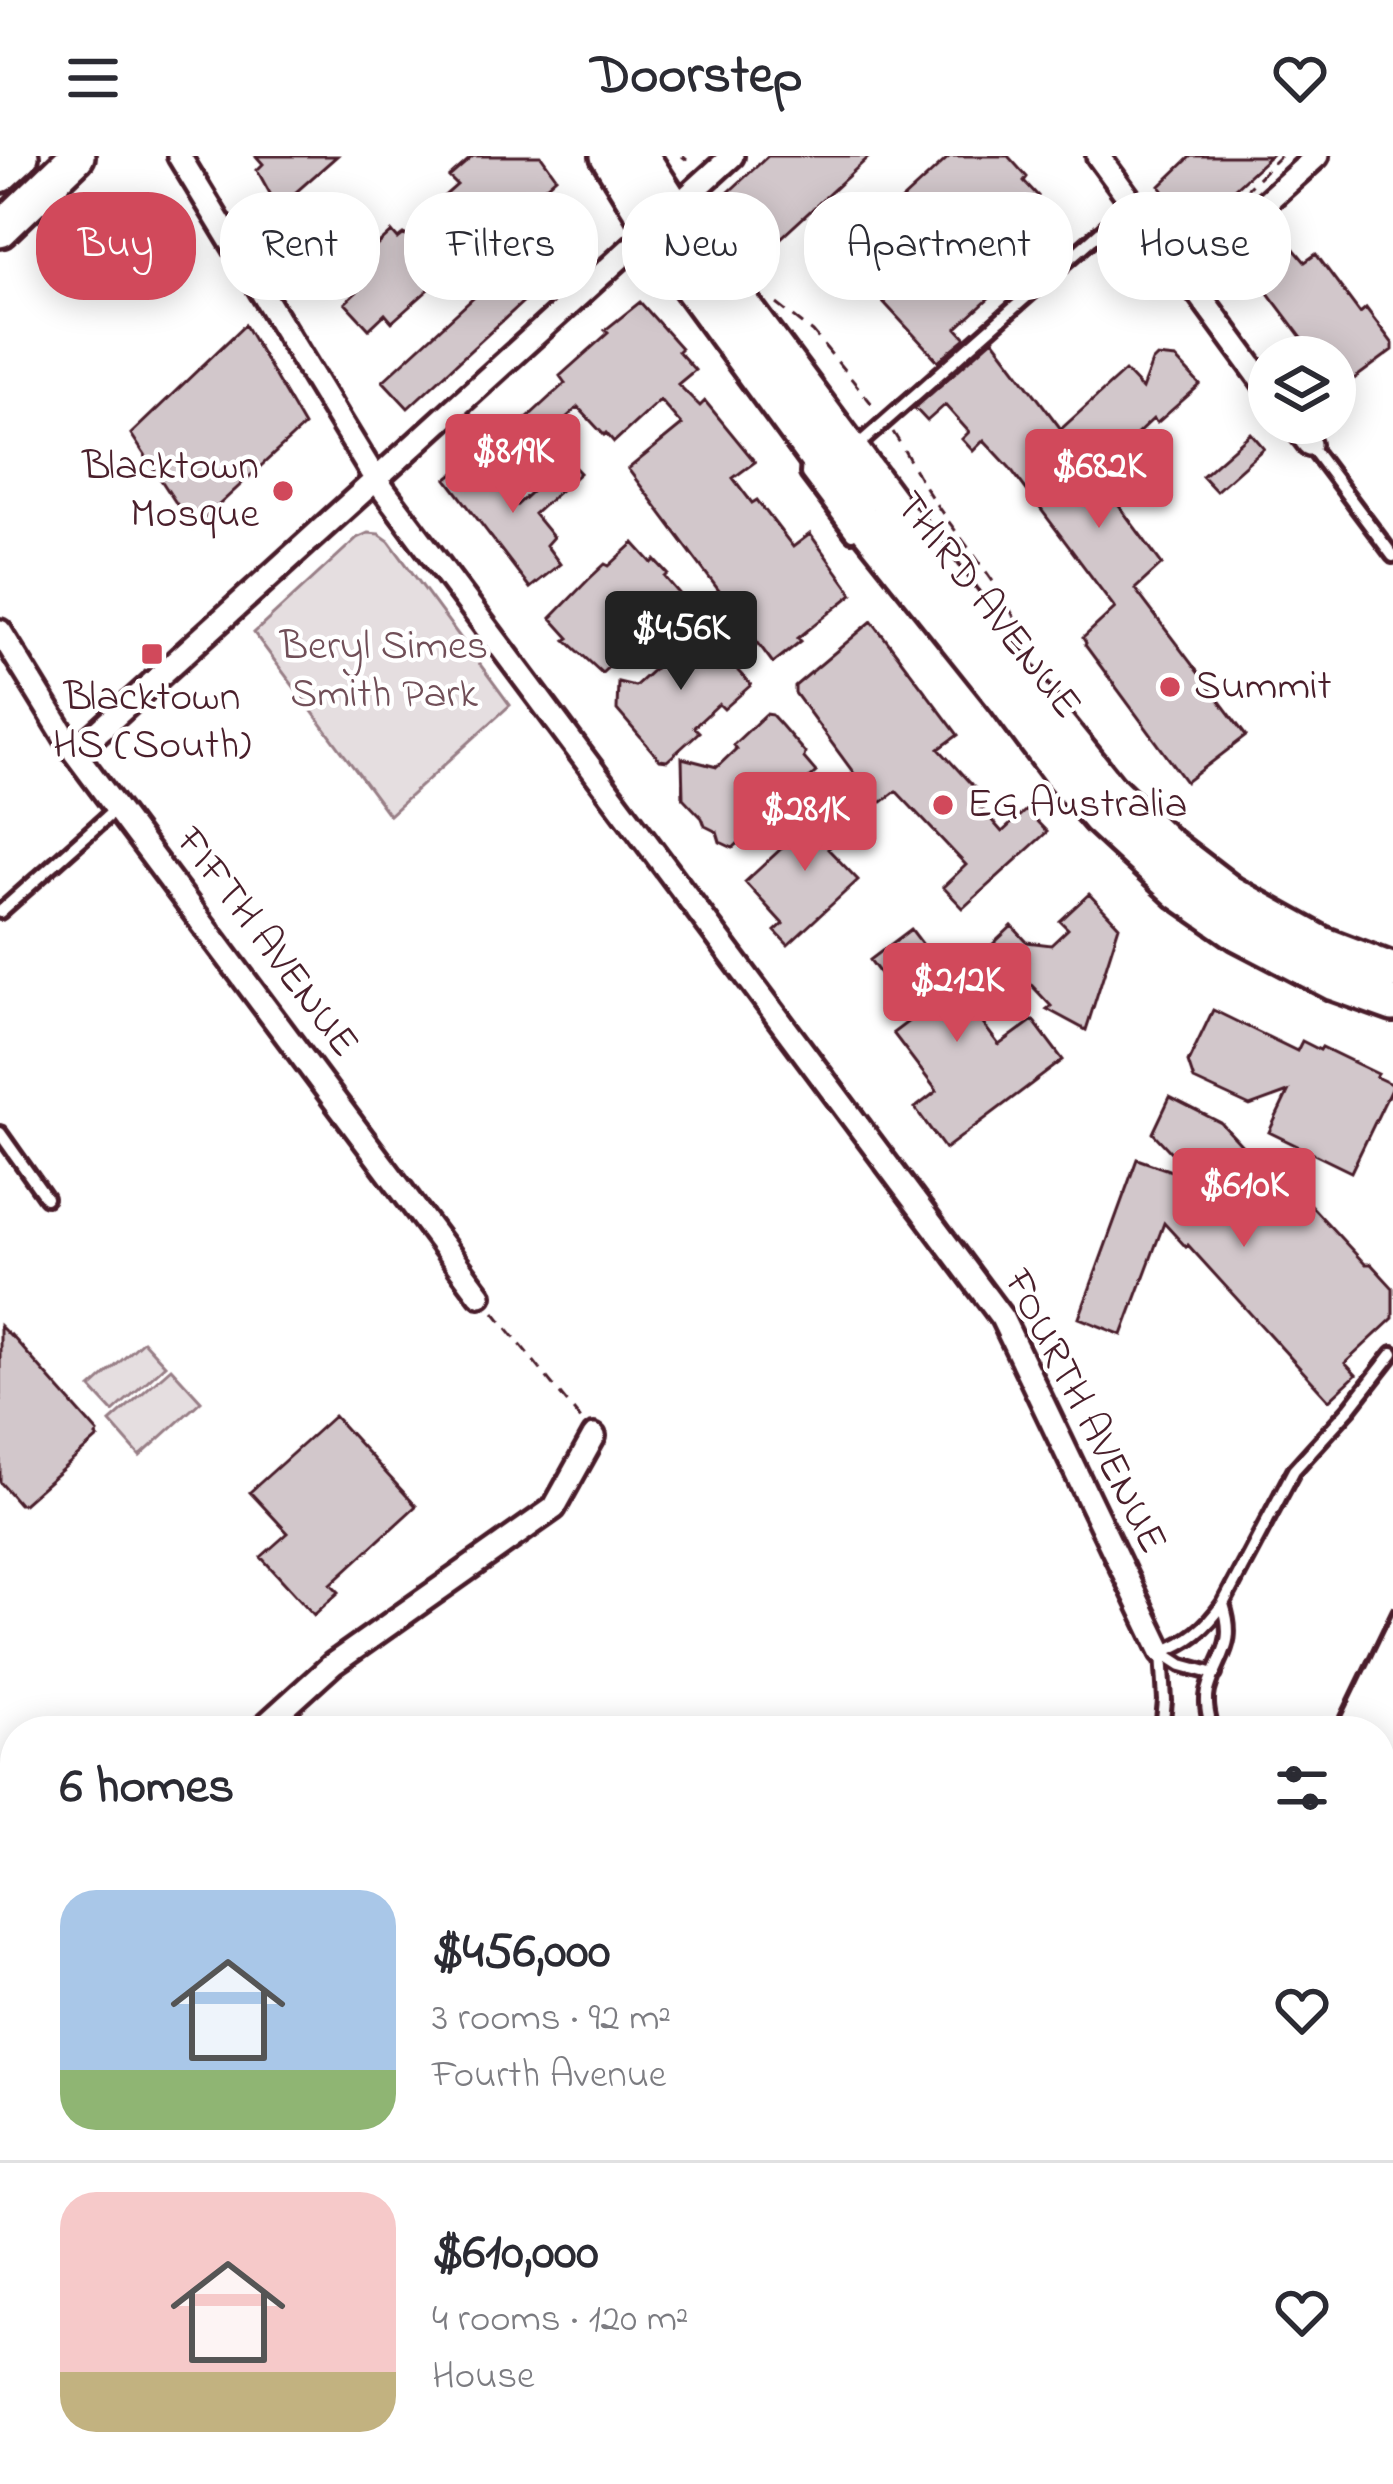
<!DOCTYPE html>
<html lang="en">
<head>
<meta charset="utf-8">
<style>
  body { margin:0; font-family:"Indie Flower",sans-serif; background:#f2f2f3; color:#2b2b33; height:100vh; display:flex; flex-direction:column; font-size:45px; white-space:nowrap }
  * { box-sizing:border-box; margin:0 }
  p { font-size:39px; color:#7c7c81 }
  .icon { flex:none; width:66px; height:66px; fill:none; stroke:currentColor; stroke-width:2; stroke-linecap:round; stroke-linejoin:round }
  .map { position:relative; flex:1; overflow:hidden }
  .panel { position:absolute; left:0px; top:1560px; width:1395px; height:768px; display:flex; flex-direction:column; background:#fff; border-radius:48px 48px 0 0; box-shadow:0 6px 30px #0003 }
  .panel>* { flex:none }
  .top-card { position:absolute; left:36px; top:36px; width:1323px; height:108px; display:flex; gap:24px }
  .fabs { position:absolute; left:1248px; top:180px; display:grid; gap:24px }
  .fabs a { display:grid; place-items:center; width:108px; height:108px; border-radius:50%; background:#fff; box-shadow:0 6px 30px #0003; font-size:60px }
  .price { position:absolute; translate:-50% -102px; padding:0 27px; border-radius:12px; background:#d1495b; color:#fff; font-size:39px; line-height:78px; filter:drop-shadow(0 3px 6px #0008) }
  .price::after { content:''; position:absolute; left:50%; top:72px; width:36px; height:27px; margin-left:-18px; background:inherit; clip-path:polygon(0 0,100% 0,50% 100%) }
  .price.selected { background:#222; color:#fff }
  ul { padding:0; list-style:none }
  li { display:flex; align-items:center; gap:36px; height:300px; padding:0 60px }
  li+li { border-top:3px solid #e1e1e2 }
  li span { display:grid; place-items:center; flex:none; width:336px; height:240px; border-radius:36px; color:#555 }
  li>.icon { margin-inline-start:auto }
  span .icon { width:144px; height:144px; fill:#fffc; stroke-width:1 }
  li b { font-size:51px }
  h2 { display:flex; justify-content:space-between; align-items:center; height:144px; padding:0 60px; font-size:51px }
  .chip { padding:0 42px; border-radius:48px; background:#fff; box-shadow:0 6px 30px #0003; font-size:42px; line-height:108px }
  .chip.selected { background:#d1495b; color:#fff }
  header { display:flex; justify-content:space-between; align-items:center; height:156px; padding:0 60px; background:#fff; font-size:54px; font-weight:700 }
  .map>svg:first-child { display:block }
</style>
</head>
<body>
<header><svg class="icon" aria-label="menu" viewBox="0 0 24 24"><path d="M4 6h16M4 12h16M4 18h16"/></svg>Doorstep<svg class="icon" aria-label="heart" viewBox="0 0 24 24"><path d="M12 20l-8-8c-3-5 5-10 8-4 3-6 11-1 8 4z"/></svg></header>
<div class="map">
<svg width="1393" height="2328" viewBox="0 0 1393 2328">
  <rect width="100%" height="100%" fill="#fff"/>
  <filter id="ink" filterUnits="userSpaceOnUse"><feTurbulence type="fractalNoise" baseFrequency=".00833" numOctaves="2"/><feDisplacementMap in="SourceGraphic" scale="24" xChannelSelector="R" yChannelSelector="G"/><feConvolveMatrix kernelMatrix="1 2 1 2 8 2 1 2 1" color-interpolation-filters="sRGB"/></filter>
  <g filter="url(#ink)">
    <!-- green -->
    <path fill="#e5dee0" stroke="#987e86" stroke-width="3" d="M368,377l11,1 10,7 121,164 -121,110 -135,-182 103,-95z
      M143,1185l22,24 -52,47 -22,-24z
      M171,1212l30,33 -61,55 -30,-34z"/>
    <!-- building -->
    <path fill="#d2c7cb" stroke="#4a1f2b" stroke-width="3" d="M256,0h81l-59,52 -21,-38 6,-6z
      M473,0h68l15,21 -18,16 -4,-4 -34,32 -4,-3 -5,5 -11,-11 -35,33 8,8 -17,15 8,8 -52,46 -7,-8 -16,15 -24,-26 16,-15 -14,-15 45,-41 6,7 6,-5 6,6 37,-34 -6,-7 16,-14 -8,-8z
      M768,0h102l-112,103 -11,-13 7,-7 -35,-38z
      M950,0h58l19,21 -3,4 14,15 -30,28 29,31 -80,73 9,10 -28,23 -97,-105z
      M1191,0h79l-58,53 -14,7 -11,-2 -12,-7 -15,-21z
      M565,58l24,27 -181,167 -25,-27z
      M1294,93l11,13 11,-8 44,59 6,-5 27,36v6l-58,43v-36h-19l-60,-80z
      M640,146l41,46 -3,3 17,19 -17,14 22,22 5,-5 50,61 -22,16 19,25 5,-3 36,47 17,-13 43,60 -55,44 3,3 -28,22 -145,-194 54,-44 -22,-25 -46,42 -8,-9 -2,2 -26,-28 -44,40 -18,-19 49,-45 -5,-7 48,-43 -3,-3z
      M245,169l59,101 -111,103 -62,-95z
      M993,183l68,90 64,-58 17,18 10,-27 5,-5 19,2 24,26 -43,38 -4,-4 -41,39 4,5 -17,16 63,85 -27,25 111,147 -60,46 -101,-137 1,-2 -3,-5 32,-30 -105,-140 -26,-28 -11,11 -11,-12 7,-7 -24,-27 -18,16 -12,-13z
      M1251,277l13,15 -48,43 -14,-15z
      M478,299l39,50 50,-46 13,14 -46,41 19,23 -7,8 14,19 -30,24 -83,-109z
      M634,387l18,20 3,-3 13,14 -3,3 18,21 -15,14 -3,-3 -50,47 2,3 -15,14 -36,-33 3,-2 -18,-20 37,-38 17,-16 4,2z
      M872,465l86,114 -19,14 42,46 -6,6 27,31 24,-22 21,22 -84,76 -20,-21 23,-22 -70,-74 -14,11h-7l-80,-109v-7z
      M696,468l4,4h7l10,10 23,28 -2,5 13,14 -27,24 -5,-5 -25,23 5,5 -32,29 -7,-1 -43,-50 1,-28 17,4 45,-41v-7z
      M766,558l6,1 10,11 23,27 -1,5 12,14 -21,19 -5,-5 -30,28 4,5 -31,29 -13,-6 -3,-10 -12,-6 -3,-8 -19,-20 -1,-40 35,9 19,-18 -3,-4z
      M833,645l22,23 -27,25 30,31 -70,65 -13,-14 8,-7 -38,-42z
      M1089,738l30,32 -33,104 -39,-21 4,-3 -58,-62 19,-18 15,16 24,3 17,-16 -8,-8z
      M911,773l88,116 34,-25 30,40 -118,89 -30,-41 22,-17 -44,-58 20,-15 -43,-58z
      M1213,854l84,41 5,-10 18,9 2,-3 56,27 -2,3 17,8 -42,87 -82,-40 19,-40 -38,14 -56,-26 -6,-18z
      M1170,941l51,26 55,59 14,1 75,81h6l22,24v30l-48,45 11,12 -27,25 -141,-155 -2,2 -22,-24 -42,112 -43,-17 58,-159 60,21 -44,-47z
      M0,1170l10,10 1,-1 87,98 -2,3 2,2 -75,66h-4l-19,-22z
      M334,1260l82,90 -85,78 8,8 -25,23 -53,-58 27,-24 -38,-41z
      M0,2118l15,15v105l-15,-17z
      M84,2313h130l-16,15h-100z
      M495,2313h38l13,15h-69z
      M610,2313h121l-16,15h-90z"/>
    <g fill="none" stroke-linecap="round" stroke-linejoin="round">
      <!-- service casing -->
      <g stroke="#4a1f2b" stroke-width="20">
        <path id="service" d="M1309,288l84,112
          M856,291l277,-244
          M808,304l-1,14 45,60
          M0,756l117,-104
          M0,977l46,65
          M1162,1496l3,49 -3,30
          M1215,1518l-33,-9 -20,-13c27,-10 44,-24 61,-48l71,-134 56,-62 43,-55
          M1212,1575c-3,-13 -7,-26 -4,-40 10,-37 29,-44 15,-87
          M907,2328l7,-15"/>
      </g>
      <!-- minor casing -->
      <g stroke="#4a1f2b" stroke-width="30">
        <path id="minor" d="M179,0l197,324 626,838 160,334
          M1098,0l171,234
          M1185,119l132,-119
          M1293,267l16,21
          M0,475l75,122 405,542
          M75,597l657,-597
          M259,1575l74,-67 221,-156 40,-72
          M0,1816l15,-14
          M1380,1917l13,-15
          M0,1979l15,11
          M1380,2171l13,-12
          M319,2313l14,15
          M1209,2328l16,-15"/>
      </g>
      <!-- primary casing -->
      <g stroke="#4a1f2b" stroke-width="42">
        <path id="primary" d="M608,0l66,108 187,255 144,180 56,75 38,44 80,74 59,41 96,50 59,21
          M641,0l56,87 333,448 78,97 57,55 65,50 92,51 71,27
          M0,19l21,-19
          M0,74l77,-74"/>
      </g>
      <!-- path -->
      <path stroke="#4a1f2b" stroke-width="3" stroke-dasharray="12 9" stroke-linecap="butt" d="M682,0l5,4
        M1243,37l37,-37
        M1181,78l10,2 14,-9
        M777,148l36,28 64,78
        M893,276c16,25 28,51 45,75 32,45 62,76 85,129
        M494,1156l88,109"/>
      <!-- service -->
      <use href="#service" stroke="#fff" stroke-width="10"/>
      <!-- minor -->
      <use href="#minor" stroke="#fff" stroke-width="21"/>
      <!-- primary -->
      <use href="#primary" stroke="#fff" stroke-width="33"/>
      <!-- rail -->
      <path stroke="#4a1f2b" stroke-width="6" d="M1334,1575l59,-122
        M984,2328l7,-15"/>
    </g>
  </g>
  <!-- markers -->
  <g fill="#d1495b" stroke="#fff" stroke-width="4.5">
    <circle cx="283" cy="335" r="12"/>
    <rect x="140" y="486" width="24" height="24" rx="6"/>
    <circle cx="1170" cy="531" r="12"/>
    <circle cx="943" cy="649" r="12"/>
  </g>
  <g text-anchor="middle" dominant-baseline="central" stroke-width="9" stroke-linejoin="round" paint-order="stroke">
    <!-- poi labels -->
    <g font-size="42" fill="#4a1f2b" stroke="#fff" text-anchor="start">
      <text x="259" y="311" text-anchor="end">Blacktown<tspan x="259" dy="48">Mosque</tspan></text>
      <text x="1194" y="531">Summit</text>
      <text x="152" y="542" text-anchor="middle">Blacktown<tspan x="152" dy="48">HS (South)</tspan></text>
      <text x="967" y="649">EG Australia</text>
    </g>
    <!-- street labels -->
    <g font-size="42" fill="#4a1f2b" stroke="#fff">
      <text transform="translate(987 450) rotate(52)">THIRD AVENUE</text>
      <text transform="translate(266 787) rotate(53)">FIFTH AVENUE</text>
      <text transform="translate(1084 1256) rotate(63)">FOURTH AVENUE</text>
    </g>
    <!-- park labels -->
    <g font-size="42" fill="#714f58" stroke="#fff">
      <text x="384" y="491">Beryl Simes<tspan x="384" dy="48">Smith Park</tspan></text>
    </g>
  </g>
</svg>
<div class="fabs">
<a><svg class="icon" aria-label="layers" viewBox="0 0 24 24"><path d="M12 4l9 5-9 5-9-5zM3 14l9 5 9-5"/></svg></a>
</div>
<b class="price" style="left:513px;top:360px">$819K</b>
<b class="price" style="left:1099px;top:375px">$682K</b>
<b class="price selected" style="left:681px;top:537px">$456K</b>
<b class="price" style="left:805px;top:718px">$281K</b>
<b class="price" style="left:957px;top:889px">$212K</b>
<b class="price" style="left:1244px;top:1094px">$610K</b>
<div class="top-card">
<a class="chip selected">Buy</a>
<a class="chip">Rent</a>
<a class="chip">Filters</a>
<a class="chip">New</a>
<a class="chip">Apartment</a>
<a class="chip">House</a>
</div>
<section class="panel">
<h2>6 homes<svg class="icon" aria-label="filters" viewBox="0 0 24 24"><path d="M4 7h16M4 17h16"/><circle cx="9" cy="7" r="2"/><circle cx="15" cy="17" r="2"/></svg></h2>
<ul>
<li><span style="background:linear-gradient(#a9c7e8 75%,#8fb573 0)"><svg class="icon" aria-label="home" viewBox="0 0 24 24"><path d="M3 11l9-7 9 7M6 9v11h12V9"/></svg></span><div><b>$456,000</b><p>3 rooms · 92 m²</p><p>Fourth Avenue</p></div><svg class="icon" aria-label="heart" viewBox="0 0 24 24"><path d="M12 20l-8-8c-3-5 5-10 8-4 3-6 11-1 8 4z"/></svg></li>
<li><span style="background:linear-gradient(#f6c9c9 75%,#c2b280 0)"><svg class="icon" aria-label="home" viewBox="0 0 24 24"><path d="M3 11l9-7 9 7M6 9v11h12V9"/></svg></span><div><b>$610,000</b><p>4 rooms · 120 m²</p><p>House</p></div><svg class="icon" aria-label="heart" viewBox="0 0 24 24"><path d="M12 20l-8-8c-3-5 5-10 8-4 3-6 11-1 8 4z"/></svg></li>
</ul>
</section>
</div>
</body>
</html>
